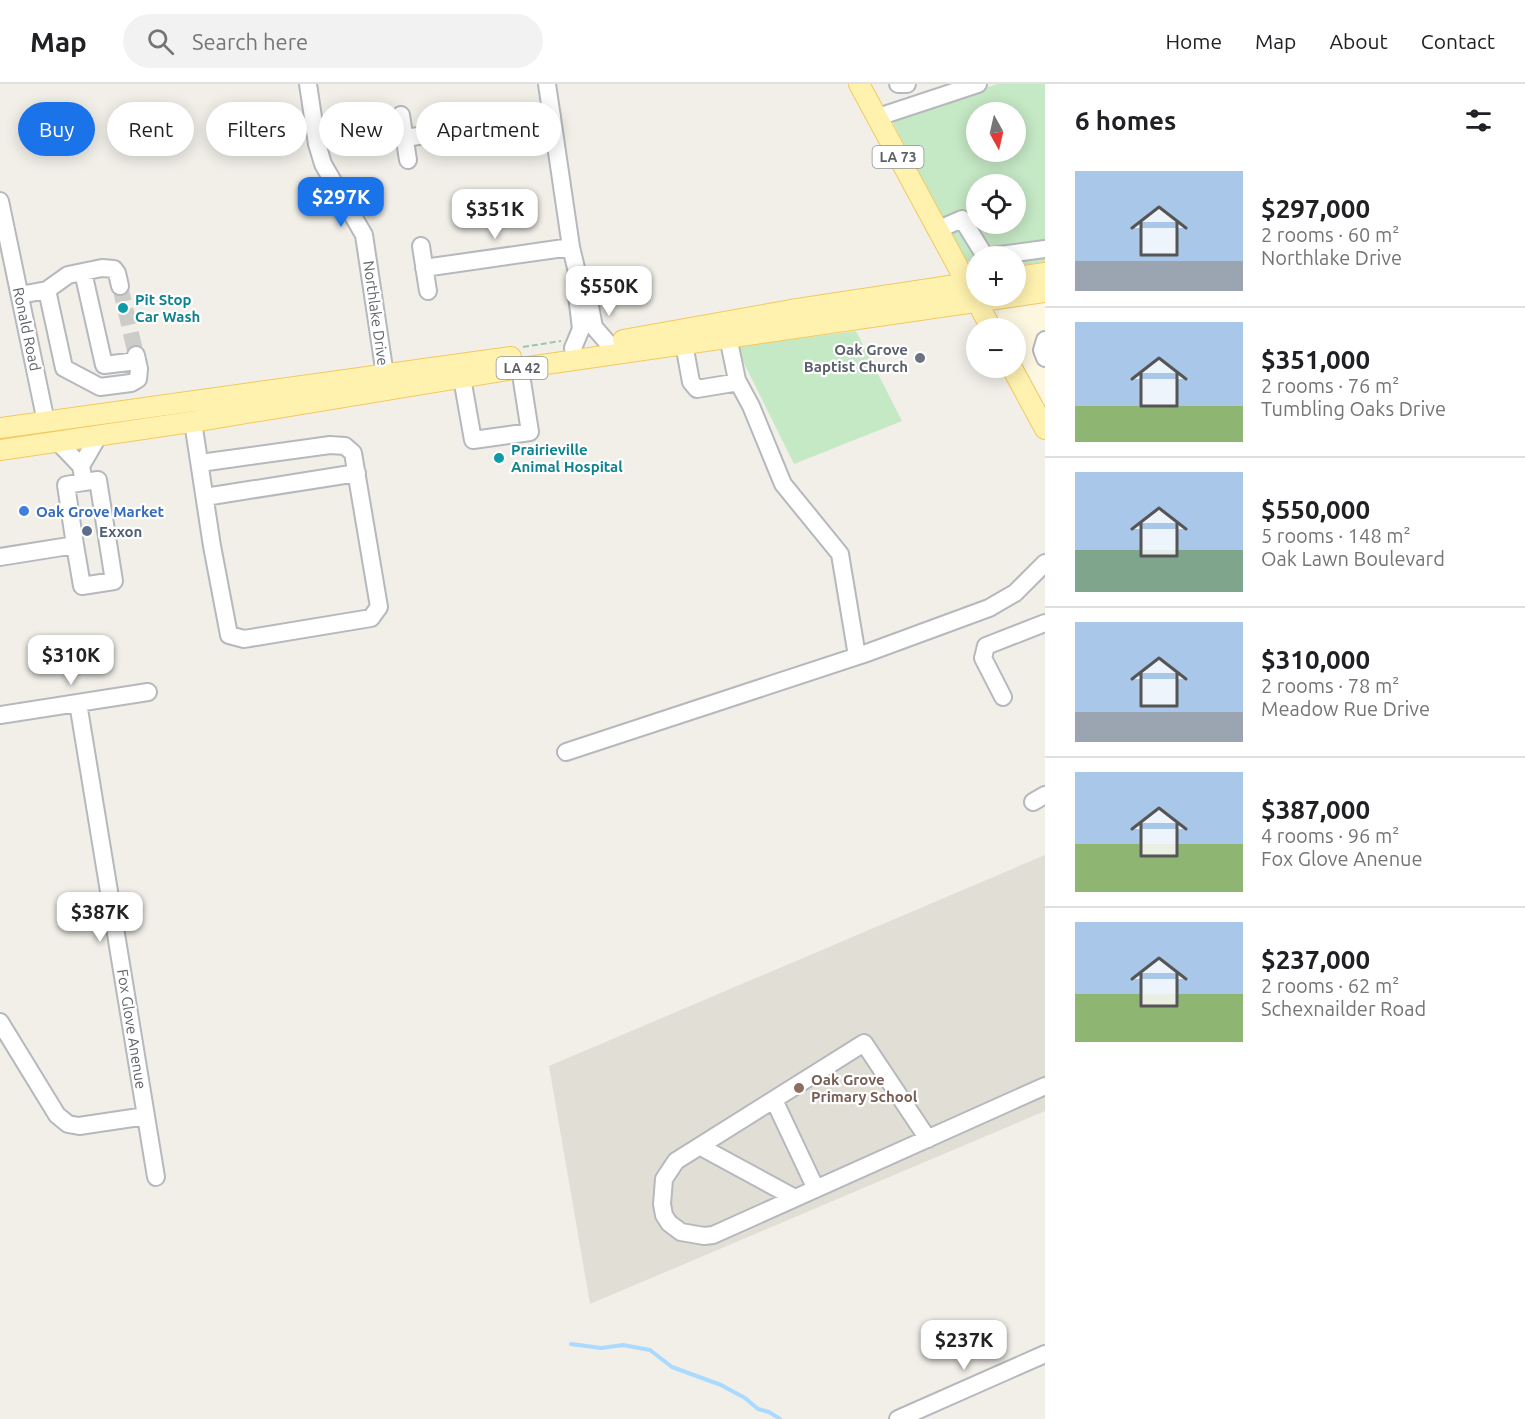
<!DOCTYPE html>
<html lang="en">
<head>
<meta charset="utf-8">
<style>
  body { margin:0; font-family:Ubuntu,sans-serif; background:#f2f2f2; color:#202124; height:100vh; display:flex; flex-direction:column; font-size:22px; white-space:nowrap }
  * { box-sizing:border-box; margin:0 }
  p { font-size:20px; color:#757577 }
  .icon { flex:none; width:33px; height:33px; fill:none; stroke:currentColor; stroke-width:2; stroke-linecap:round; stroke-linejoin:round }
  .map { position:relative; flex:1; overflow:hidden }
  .details { display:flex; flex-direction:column; background:#fff; width:480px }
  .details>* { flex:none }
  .top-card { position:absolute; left:18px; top:18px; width:570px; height:54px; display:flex; gap:12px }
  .needle { width:39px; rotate:172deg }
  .fabs { position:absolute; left:966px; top:18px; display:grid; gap:12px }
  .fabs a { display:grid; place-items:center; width:60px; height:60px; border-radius:50%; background:#fff; box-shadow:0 3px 15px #0003; font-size:30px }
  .price { position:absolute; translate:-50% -51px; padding:0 14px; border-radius:12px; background:#fff; color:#222; font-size:20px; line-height:39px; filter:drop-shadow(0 2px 3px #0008) }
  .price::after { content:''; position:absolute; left:50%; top:36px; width:18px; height:14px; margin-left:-9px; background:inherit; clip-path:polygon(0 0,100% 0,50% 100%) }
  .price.current { background:#1a73e8; color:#fff }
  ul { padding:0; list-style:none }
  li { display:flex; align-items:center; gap:18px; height:150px; padding:0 30px }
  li+li { border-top:2px solid #e0e0e0 }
  li span { display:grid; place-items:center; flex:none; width:168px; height:120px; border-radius:0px; color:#555 }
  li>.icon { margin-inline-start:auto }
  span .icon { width:72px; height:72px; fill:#fffc; stroke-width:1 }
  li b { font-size:26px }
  h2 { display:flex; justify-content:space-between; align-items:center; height:72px; padding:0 30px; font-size:26px }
  .pill { padding:0 21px; border-radius:27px; background:#fff; box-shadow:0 3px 15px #0003; font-size:21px; line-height:54px }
  .pill.current { background:#1a73e8; color:#fff }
  header { display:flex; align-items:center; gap:36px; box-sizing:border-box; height:84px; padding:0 30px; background:#fff; border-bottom:2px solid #e0e0e0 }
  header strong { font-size:28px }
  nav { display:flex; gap:33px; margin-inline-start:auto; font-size:21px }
  .search { width:420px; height:54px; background:#f2f2f2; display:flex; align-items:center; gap:15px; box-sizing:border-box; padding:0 21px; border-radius:33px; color:#757577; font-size:22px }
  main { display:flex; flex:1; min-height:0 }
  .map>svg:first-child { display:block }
</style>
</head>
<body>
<header>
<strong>Map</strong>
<div class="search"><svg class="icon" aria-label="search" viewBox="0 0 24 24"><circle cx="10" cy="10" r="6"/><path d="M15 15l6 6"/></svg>Search here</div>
<nav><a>Home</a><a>Map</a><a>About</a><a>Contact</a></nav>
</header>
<main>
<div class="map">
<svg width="1045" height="1335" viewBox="0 0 1045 1335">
  <rect width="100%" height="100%" fill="#f1efe8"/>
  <!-- commercial -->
  <path fill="#fef7e0" d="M1045,219v101l-29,-52v-24h-13l-5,-7v-5l2,-6z"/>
  <!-- education -->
  <path fill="#e1ded6" d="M1045,771v256l-455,193 -41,-238z"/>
  <!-- green -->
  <path fill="#c5e8c5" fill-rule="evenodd" d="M997,0h48v178l-29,4v-10h-40v14l-10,-11 -13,-22 -59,-112v-3l5,-5zM976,28h40v40h-40zM976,100h40v40h-40z
    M856,247l46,90 -108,43 -58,-117z"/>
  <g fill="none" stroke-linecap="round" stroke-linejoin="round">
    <!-- stream -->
    <path stroke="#aadaff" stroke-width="4" d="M571,1260l30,4 22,-3 27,5 22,17 49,18 24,13 13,11 11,3 11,7"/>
    <!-- minor-tunnel -->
    <path stroke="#ccccc8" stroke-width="16" stroke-dasharray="16 8" stroke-linecap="butt" d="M120,202l16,69"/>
    <!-- minor casing -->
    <g stroke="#b5b8bc" stroke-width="20">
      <path id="minor" d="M308,0l9,60 6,20 41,71 21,140
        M547,0l24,163 9,38 -3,10 4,34 -8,19
        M898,0h9
        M401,31l7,45
        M878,33l100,-33
        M405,54l147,-22
        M0,117l46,221
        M937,146l25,-11 23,37
        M421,162l7,45
        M992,172l53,-7
        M424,184l147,-21
        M83,188l21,93 33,-4
        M47,206l17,78 36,19 31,-4 7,-4 1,-10 -3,-14
        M20,211l27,-5 21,-15 34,-7 12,1 3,4 3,13
        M589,217l5,26 13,15
        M1045,256l-3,10 3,8
        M684,260l7,38 6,7 36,-6 4,-3 -9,-43
        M462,294l11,62 57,-8 -10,-64
        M737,296l14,26 32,78 57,70 17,102
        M193,338l19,124 17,89 15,4 127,-21 8,-11 -26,-154 -8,-7 -15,-1 -130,18
        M57,357l24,25 18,-31
        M205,413l152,-24
        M75,461l7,41 32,-5 -16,-101 -14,2
        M0,473l75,-12 -9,-60 18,-3 -3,-16
        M1003,613l-20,-39 3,-12 59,-23
        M78,619l78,474
        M0,631l148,-23
        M566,668l298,-98 125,-46 26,-15 30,-30
        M1033,718l12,-7
        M0,938l57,93 11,9 11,2 67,-10
        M774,1016l42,89
        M928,1055l-64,-96 -188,118 -12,18 -2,25 2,11 5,8 12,9 23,4 9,-1 332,-149
        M701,1063l94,51
        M898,1335l147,-65"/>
    </g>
    <!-- major casing -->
    <g stroke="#f2c960" stroke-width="22">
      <path id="major" d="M859,0l132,244
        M1016,193l29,-4
        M623,256l168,-30 185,-28
        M1012,284l33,61
        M0,344l511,-71
        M0,366l204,-30 316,-52 525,-76"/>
    </g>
    <!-- path -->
    <path stroke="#9cc7a9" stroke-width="2" stroke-dasharray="6 3" stroke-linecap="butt" d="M523,263l38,-6"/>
    <!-- minor -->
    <use href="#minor" stroke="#fff" stroke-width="16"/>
    <!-- major -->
    <use href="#major" stroke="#fff2af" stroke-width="20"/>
  </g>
  <!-- markers -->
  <g fill="#0f9aa8" stroke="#fff" stroke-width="2">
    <circle cx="123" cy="224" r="6"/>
    <circle cx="499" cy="374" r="6"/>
  </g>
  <circle fill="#6b7280" stroke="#fff" stroke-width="2" cx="920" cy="274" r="6"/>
  <circle fill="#3f7fe0" stroke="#fff" stroke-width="2" cx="24" cy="427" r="6"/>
  <circle fill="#5c6f8a" stroke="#fff" stroke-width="2" cx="87" cy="447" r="6"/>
  <circle fill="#8d6e63" stroke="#fff" stroke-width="2" cx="799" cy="1004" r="6"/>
  <g text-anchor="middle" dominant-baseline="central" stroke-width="4.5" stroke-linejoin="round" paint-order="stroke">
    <!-- shield labels -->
    <g fill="#fff" stroke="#8f9295" stroke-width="1.5">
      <rect x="872.5" y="62" width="51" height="22" rx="4.5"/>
      <rect x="496.5" y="273" width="51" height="22" rx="4.5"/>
    </g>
    <g font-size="14" font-weight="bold" fill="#5f6368">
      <text x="898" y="73">LA 73</text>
      <text x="522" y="284">LA 42</text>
    </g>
    <!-- culture labels -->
    <g font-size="15" font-weight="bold" fill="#0d838f" stroke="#fff" text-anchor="start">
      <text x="135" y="215">Pit Stop<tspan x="135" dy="17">Car Wash</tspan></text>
      <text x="511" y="365">Prairieville<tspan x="511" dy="17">Animal Hospital</tspan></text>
    </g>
    <!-- street labels -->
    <g font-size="15" fill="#5f6368" stroke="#fff">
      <text transform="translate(376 229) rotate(82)">Northlake Drive</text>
      <text transform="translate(27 245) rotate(78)">Ronald Road</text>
      <text transform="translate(132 945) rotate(81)">Fox Glove Anenue</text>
    </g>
    <!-- worship labels -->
    <g font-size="15" font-weight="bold" fill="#5b616d" stroke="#fff" text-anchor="end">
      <text x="908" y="265">Oak Grove<tspan x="908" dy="17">Baptist Church</tspan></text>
    </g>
    <!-- shop labels -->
    <g font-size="15" font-weight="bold" fill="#366cbe" stroke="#fff" text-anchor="start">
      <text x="36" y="427">Oak Grove Market</text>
    </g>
    <!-- service labels -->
    <g font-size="15" font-weight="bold" fill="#4e5e75" stroke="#fff" text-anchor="start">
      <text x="99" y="447">Exxon</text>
    </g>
    <!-- education labels -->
    <g font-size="15" font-weight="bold" fill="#785e54" stroke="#fff" text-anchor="start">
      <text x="811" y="995">Oak Grove<tspan x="811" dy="17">Primary School</tspan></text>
    </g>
  </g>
</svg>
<div class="fabs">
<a><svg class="needle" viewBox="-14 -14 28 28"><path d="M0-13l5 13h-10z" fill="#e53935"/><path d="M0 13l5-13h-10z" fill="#757577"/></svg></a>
<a><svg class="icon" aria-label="locate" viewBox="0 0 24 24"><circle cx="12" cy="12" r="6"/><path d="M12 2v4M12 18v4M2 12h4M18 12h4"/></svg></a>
<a>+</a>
<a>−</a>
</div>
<b class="price current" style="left:341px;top:144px">$297K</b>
<b class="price" style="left:495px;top:156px">$351K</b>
<b class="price" style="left:609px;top:233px">$550K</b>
<b class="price" style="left:71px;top:602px">$310K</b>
<b class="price" style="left:100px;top:859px">$387K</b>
<b class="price" style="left:964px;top:1287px">$237K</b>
<div class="top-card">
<a class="pill current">Buy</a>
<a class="pill">Rent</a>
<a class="pill">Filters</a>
<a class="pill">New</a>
<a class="pill">Apartment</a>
</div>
</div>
<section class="details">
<h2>6 homes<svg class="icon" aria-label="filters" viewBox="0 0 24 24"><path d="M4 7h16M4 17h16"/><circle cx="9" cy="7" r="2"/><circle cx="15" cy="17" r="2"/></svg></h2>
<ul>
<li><span style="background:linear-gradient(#a9c7e8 75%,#9aa5b1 0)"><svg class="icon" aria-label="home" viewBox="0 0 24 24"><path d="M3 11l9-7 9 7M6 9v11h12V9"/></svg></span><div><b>$297,000</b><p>2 rooms · 60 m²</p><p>Northlake Drive</p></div></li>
<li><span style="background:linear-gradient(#a9c7e8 70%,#8fb573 0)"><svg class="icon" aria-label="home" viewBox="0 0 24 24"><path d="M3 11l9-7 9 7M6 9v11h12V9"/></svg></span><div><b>$351,000</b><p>2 rooms · 76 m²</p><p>Tumbling Oaks Drive</p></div></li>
<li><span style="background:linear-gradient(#a9c7e8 65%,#7fa58c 0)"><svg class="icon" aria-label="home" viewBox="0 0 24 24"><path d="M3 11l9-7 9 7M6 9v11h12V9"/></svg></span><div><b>$550,000</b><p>5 rooms · 148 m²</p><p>Oak Lawn Boulevard</p></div></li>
<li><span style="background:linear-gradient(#a9c7e8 75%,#9aa5b1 0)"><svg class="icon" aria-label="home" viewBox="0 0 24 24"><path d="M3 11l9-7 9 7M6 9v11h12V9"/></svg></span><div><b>$310,000</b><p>2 rooms · 78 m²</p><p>Meadow Rue Drive</p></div></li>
<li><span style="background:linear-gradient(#a9c7e8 60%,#8fb573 0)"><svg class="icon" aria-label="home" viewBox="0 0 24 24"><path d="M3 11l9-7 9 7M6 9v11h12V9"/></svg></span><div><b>$387,000</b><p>4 rooms · 96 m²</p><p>Fox Glove Anenue</p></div></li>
<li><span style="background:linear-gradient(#a9c7e8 60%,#8fb573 0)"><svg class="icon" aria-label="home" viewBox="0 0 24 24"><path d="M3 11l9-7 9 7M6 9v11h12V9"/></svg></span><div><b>$237,000</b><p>2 rooms · 62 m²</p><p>Schexnailder Road</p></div></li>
</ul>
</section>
</main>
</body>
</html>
